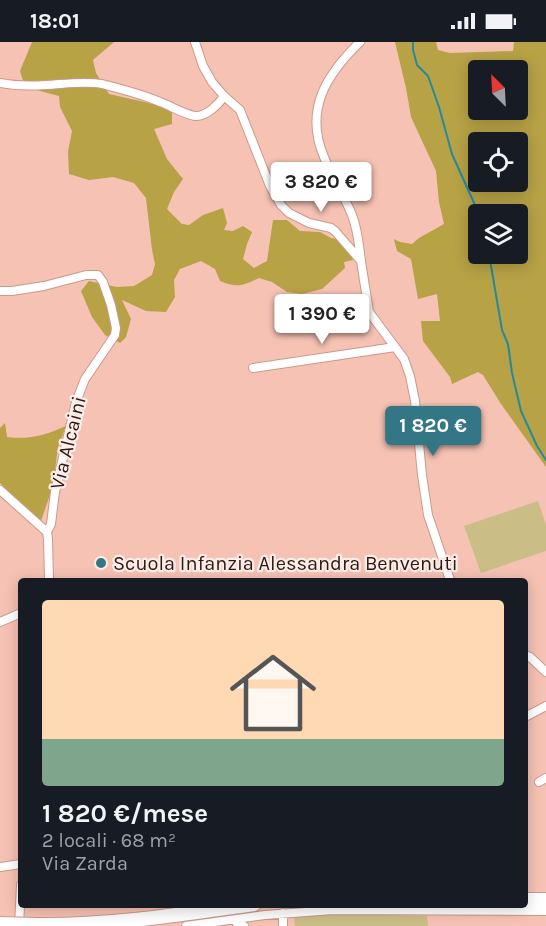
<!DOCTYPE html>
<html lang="it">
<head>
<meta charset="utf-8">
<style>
  body { margin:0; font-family:Karla,sans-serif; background:#242831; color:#f1f3f6; height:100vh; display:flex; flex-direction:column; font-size:22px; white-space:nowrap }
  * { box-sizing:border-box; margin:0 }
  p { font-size:20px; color:#9ea1a6 }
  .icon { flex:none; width:33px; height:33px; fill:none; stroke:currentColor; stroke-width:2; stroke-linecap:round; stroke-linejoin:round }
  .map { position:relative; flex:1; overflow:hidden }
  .panel { position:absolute; left:18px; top:536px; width:510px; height:330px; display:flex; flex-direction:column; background:#171b24; border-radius:6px; box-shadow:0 3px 15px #0003 }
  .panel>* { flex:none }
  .needle { width:39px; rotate:336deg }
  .buttons { position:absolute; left:468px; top:18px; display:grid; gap:12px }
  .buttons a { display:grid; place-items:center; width:60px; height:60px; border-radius:6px; background:#171b24; box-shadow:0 3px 15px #0003; font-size:30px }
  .price { position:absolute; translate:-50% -51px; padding:0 14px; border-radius:6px; background:#fff; color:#222; font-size:20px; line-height:39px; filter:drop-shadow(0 2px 3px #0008) }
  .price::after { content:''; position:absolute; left:50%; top:36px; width:18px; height:14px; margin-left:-9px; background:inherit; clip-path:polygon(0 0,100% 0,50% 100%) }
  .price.active { background:#337686; color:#fff }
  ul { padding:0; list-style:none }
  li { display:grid; align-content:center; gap:12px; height:318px; padding:0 24px }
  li+li { border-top:2px solid #363941 }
  li span { display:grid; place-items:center; height:186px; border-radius:6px; color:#555 }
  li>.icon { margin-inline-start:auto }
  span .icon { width:108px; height:108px; fill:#fffc; stroke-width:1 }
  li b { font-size:26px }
  .status { display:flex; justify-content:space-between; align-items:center; height:42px; padding:0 30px; background:#171b24; direction:ltr }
  .status svg { height:16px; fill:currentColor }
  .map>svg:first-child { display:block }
</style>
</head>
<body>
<div class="status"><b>18:01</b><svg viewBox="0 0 49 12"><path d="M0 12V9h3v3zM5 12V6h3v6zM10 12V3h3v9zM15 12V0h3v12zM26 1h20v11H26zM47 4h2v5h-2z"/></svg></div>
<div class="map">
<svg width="546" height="884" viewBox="0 0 546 884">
  <rect width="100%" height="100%" fill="#f6c2b4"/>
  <!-- green -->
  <path fill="#cabd86" d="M538,459l8,24v26l-65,22 -17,-47z
    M335,872l92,2 1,10h-133l-1,-9z"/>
  <!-- forest -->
  <path fill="#b7a246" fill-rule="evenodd" d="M32,0h82l-21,18 3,13 13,21 44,10 19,8v12l-18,5 13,30 16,20 -9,13 -7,17 15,15 7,1 14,-10 20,-7 4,15 -3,7 9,1 10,-5 9,6 -5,12 -4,15 11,9 13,-7 6,-41h14l13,11 20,1 11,6 17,3 5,19 -9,2 1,6 -23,21 -20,5 -15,-2 -15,-10 -13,-4c-17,8 -22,10 -39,3l-5,-12 -14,-8 -21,8 -6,11 1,17 -9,15 -20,-1 -24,-11 9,19 -5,18 -6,6 -15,-8 -13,-18 -11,-26 8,-10 28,6 17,-1 18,-11 3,-11 -3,-14 -6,-52 -12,-15 -21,-6 -24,3 -20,-6 -1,-22 4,-21 -12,-24 -1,-11 -34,-9 -5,-16z
    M395,0h41l2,8 12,3 63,-2 1,-9h32v425l-45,-63 -18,-29 -5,-3 -26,12 -2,-7 -27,-36 -2,-20h19l-3,-27 -19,5 -7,-40 -14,-8 -3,-12 6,3 12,2 7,-6 25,-14 -5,-22 -3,-31 -25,-54 -5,-29zM518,28v40h-40v-40zM518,100v40h-40v-40zM478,172h40v40h-40z
    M5,381l2,14c23,3 38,-2 59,-11l-8,21 -5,39 -12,35 -8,-6 -33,-32v-55z"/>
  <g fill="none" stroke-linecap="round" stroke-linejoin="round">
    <!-- stream -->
    <path stroke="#29889e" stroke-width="2" d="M413,0v8l4,15 11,11 11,31 13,47 27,60
      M489,212l13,76 6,14 4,29 9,38 16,35 9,14"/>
    <!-- minor casing -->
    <g stroke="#cb998b" stroke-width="10">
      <path id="minor" d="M195,0l8,24 9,16 12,14 16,14 30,76 11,19 8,8 20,10 22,5 4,3 26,30 8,51 35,47 6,17 5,25 7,74 6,40 22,65
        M360,0c-34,33 -56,68 -36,115 8,20 20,38 28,58 6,15 7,31 9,46
        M0,41c15,3 31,3 46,2 19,-1 38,-4 56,-1 19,5 40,10 58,18 11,4 23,12 35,14 11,1 24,-12 29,-20
        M0,249h12l32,-5 42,-11h12l5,7 8,23 5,23 -1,7 -30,44 -9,23 -21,90 -4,32 -4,8 1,7 1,41
        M253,326l142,-21
        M0,448l47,42
        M0,580l21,-9
        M525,613l5,2 16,15
        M525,675l21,-11
        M539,740l7,-4
        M0,825l21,-3
        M283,871v13
        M236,877l1,5 7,2
        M19,884l2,-41
        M186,884l79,-11 68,-5 213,1"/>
    </g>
    <!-- trunk casing -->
    <g stroke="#cb998b" stroke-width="16">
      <path id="trunk" d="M525,858h21
        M38,883c72,1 144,-11 216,-21"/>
    </g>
    <!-- minor -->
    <use href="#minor" stroke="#fff" stroke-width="8"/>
    <!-- trunk -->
    <use href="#trunk" stroke="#fff" stroke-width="14"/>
    <!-- trunk-bridge casing -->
    <g stroke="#cb998b" stroke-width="16" stroke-linecap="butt">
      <path id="trunk-bridge" d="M0,882l38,1"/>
    </g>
    <!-- trunk-bridge -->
    <use href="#trunk-bridge" stroke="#fff" stroke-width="14"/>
  </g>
  <!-- markers -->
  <circle fill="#337686" stroke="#fdede8" stroke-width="2" cx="101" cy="521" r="6"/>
  <g text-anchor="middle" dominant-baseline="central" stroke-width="4.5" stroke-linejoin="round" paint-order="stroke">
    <!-- street labels -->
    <g font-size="20" fill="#2c1a15" stroke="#fdede8">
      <text transform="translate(68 401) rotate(-76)">Via Alcaini</text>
    </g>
    <!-- poi labels -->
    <g font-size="20" fill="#2c1a15" stroke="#fdede8" text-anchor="start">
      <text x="113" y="521">Scuola Infanzia Alessandra Benvenuti</text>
    </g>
  </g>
</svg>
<div class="buttons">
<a><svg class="needle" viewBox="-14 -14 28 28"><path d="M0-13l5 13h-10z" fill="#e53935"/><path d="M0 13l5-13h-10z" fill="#9ea1a6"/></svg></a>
<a><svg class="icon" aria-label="locate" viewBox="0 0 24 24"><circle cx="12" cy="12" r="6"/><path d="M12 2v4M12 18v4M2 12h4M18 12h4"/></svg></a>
<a><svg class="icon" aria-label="layers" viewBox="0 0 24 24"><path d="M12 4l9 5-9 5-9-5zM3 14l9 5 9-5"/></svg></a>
</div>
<b class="price" style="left:321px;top:171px">3 820 €</b>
<b class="price" style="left:322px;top:303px">1 390 €</b>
<b class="price active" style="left:433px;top:415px">1 820 €</b>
<section class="panel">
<ul>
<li><span style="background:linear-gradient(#ffd9b3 75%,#7fa58c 0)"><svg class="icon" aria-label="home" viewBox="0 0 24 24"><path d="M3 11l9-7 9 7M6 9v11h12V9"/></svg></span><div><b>1 820 €/mese</b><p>2 locali · 68 m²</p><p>Via Zarda</p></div></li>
</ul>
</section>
</div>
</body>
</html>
